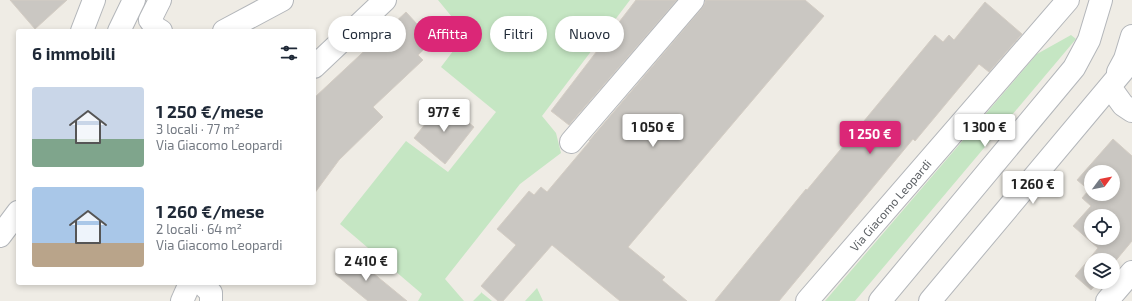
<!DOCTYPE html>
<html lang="it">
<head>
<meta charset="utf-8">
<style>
  body { margin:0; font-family:"Exo 2",sans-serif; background:#f2f2f3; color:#1f2937; height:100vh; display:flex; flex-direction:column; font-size:15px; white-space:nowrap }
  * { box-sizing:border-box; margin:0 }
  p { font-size:13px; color:#747a83 }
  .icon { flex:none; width:22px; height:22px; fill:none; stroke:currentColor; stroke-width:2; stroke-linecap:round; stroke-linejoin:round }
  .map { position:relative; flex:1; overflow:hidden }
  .sheet { position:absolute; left:16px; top:29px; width:300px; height:256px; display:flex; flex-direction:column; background:#fff; border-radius:4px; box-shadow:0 2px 6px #0003 }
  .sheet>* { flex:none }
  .guide { position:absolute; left:328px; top:16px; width:380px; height:36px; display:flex; gap:8px }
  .needle { width:26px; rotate:58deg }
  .fabs { position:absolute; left:1084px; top:165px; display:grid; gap:8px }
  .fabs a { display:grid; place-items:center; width:36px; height:36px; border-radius:50%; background:#fff; box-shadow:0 2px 6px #0003; font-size:20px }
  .price { position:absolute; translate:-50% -34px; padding:0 9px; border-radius:4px; background:#fff; color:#222; font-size:13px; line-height:26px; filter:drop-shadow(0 1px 2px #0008) }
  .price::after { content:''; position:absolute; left:50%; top:24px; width:12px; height:9px; margin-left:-6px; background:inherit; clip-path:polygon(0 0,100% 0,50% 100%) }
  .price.on { background:#db2777; color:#fff }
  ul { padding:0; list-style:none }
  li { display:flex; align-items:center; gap:12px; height:100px; padding:0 16px }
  li span { display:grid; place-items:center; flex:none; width:112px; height:80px; border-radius:4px; color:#555 }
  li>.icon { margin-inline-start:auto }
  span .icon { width:48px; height:48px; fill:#fffc; stroke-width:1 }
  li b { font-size:17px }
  h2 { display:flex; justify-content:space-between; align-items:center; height:48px; padding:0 16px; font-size:17px }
  .tag { padding:0 14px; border-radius:18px; background:#fff; box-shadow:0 2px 6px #0003; font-size:14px; line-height:36px }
  .tag.on { background:#db2777; color:#fff }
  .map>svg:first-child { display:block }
</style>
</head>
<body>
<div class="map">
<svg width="1132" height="301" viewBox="0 0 1132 301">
  <rect width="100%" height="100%" fill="#efece5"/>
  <!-- green -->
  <path fill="#c5e6c3" d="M438,0h192l-88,116 14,17 5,20 -41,31 -75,95 19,22h-46l4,-7 -82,-70 66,-83 42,31 48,-60 -55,-45 25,-33z
    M1071,35l5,4 -221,262h-30l212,-247z
    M537,288l6,13h-18z
    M482,292v1l10,8h-19z"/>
  <!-- building -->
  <path fill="#cac7c2" stroke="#d4cdc4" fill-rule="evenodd" d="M10,0h57l-32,29z
    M636,0h41l-108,125 -18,-14z
    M705,0h100l19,16 -196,231 37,30 -3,3 25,21h-67l-68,-56 -49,56h-5l-17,-15 35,-41 -19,-16 32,-38 5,4 7,-8 6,5 43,-51h-1l113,-133 3,-5z
    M985,2l37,32 -33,38 -10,-8 -64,77 -2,-2 -134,162h-64l91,-112 1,1 128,-155 8,7 6,-7 5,5z
    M406,12l11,12 6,-6 16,17 -21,20 5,5 -50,47 10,10 -44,43 -25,34v-96z
    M443,102l31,25 -29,37 -31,-26z
    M1113,139l19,17v85l-19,23v-4h-22v22h7l-7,8 -16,-14 23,-28 -25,-22 18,-20 -9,-8 7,-8 -12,-10zM1091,172h22v22h-22zM1091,216h22v22h-22z
    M351,255l56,46h-39l-33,-27z"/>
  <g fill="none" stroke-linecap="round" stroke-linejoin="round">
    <!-- minor casing -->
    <g stroke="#b3b6ba" stroke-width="24">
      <g id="minor">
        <path d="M160,0l-10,20 6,8 5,3"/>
        <path d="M82,31l12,-31"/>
        <path d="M119,31l15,-31"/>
        <path d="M224,31l58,-31"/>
        <path d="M314,67l71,-67"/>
        <path d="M1118,72l7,-13 7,-23"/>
        <path d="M1110,87l13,18 9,6"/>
        <path d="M571,142l122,-142"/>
        <path d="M0,236l18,-24"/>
        <path d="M201,283l10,10v8"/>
        <path d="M182,301l8,-18"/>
        <path id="s1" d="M807,301l261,-301"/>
        <path d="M880,301l194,-233 15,-28 12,-40"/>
        <path d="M930,301l202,-241"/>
        <path d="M1107,301l25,-29"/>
      </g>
    </g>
    <!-- minor -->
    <use href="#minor" stroke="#fff" stroke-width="22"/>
  </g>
  <g text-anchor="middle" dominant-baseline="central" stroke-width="4" stroke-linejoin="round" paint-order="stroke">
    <!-- street labels -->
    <g font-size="12" fill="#5d6165" stroke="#fff">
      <text stroke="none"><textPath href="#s1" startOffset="127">Via Giacomo Leopardi</textPath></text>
    </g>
  </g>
</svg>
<div class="fabs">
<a><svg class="needle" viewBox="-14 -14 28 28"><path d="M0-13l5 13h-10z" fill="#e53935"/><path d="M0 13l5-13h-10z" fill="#747a83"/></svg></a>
<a><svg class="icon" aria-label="locate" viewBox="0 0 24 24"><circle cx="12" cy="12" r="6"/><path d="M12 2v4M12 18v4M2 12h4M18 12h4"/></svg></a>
<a><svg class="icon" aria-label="layers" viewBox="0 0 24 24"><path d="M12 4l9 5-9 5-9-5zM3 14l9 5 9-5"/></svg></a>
</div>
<b class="price" style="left:444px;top:133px">977 €</b>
<b class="price" style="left:653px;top:148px">1 050 €</b>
<b class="price" style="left:985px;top:148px">1 300 €</b>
<b class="price on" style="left:870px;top:155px">1 250 €</b>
<b class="price" style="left:1033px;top:205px">1 260 €</b>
<b class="price" style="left:366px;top:282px">2 410 €</b>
<div class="guide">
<a class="tag">Compra</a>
<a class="tag on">Affitta</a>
<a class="tag">Filtri</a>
<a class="tag">Nuovo</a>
</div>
<section class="sheet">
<h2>6 immobili<svg class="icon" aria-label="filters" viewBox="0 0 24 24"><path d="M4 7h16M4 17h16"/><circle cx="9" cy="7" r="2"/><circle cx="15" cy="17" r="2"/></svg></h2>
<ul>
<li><span style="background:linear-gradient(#c9d6e8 65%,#7fa58c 0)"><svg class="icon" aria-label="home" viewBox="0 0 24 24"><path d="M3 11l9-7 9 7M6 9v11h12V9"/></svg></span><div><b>1 250 €/mese</b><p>3 locali · 77 m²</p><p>Via Giacomo Leopardi</p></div></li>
<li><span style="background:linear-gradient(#a9c7e8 70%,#b9a48a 0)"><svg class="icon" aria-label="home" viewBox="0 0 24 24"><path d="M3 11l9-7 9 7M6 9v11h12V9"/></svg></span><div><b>1 260 €/mese</b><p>2 locali · 64 m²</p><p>Via Giacomo Leopardi</p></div></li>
</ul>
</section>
</div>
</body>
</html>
